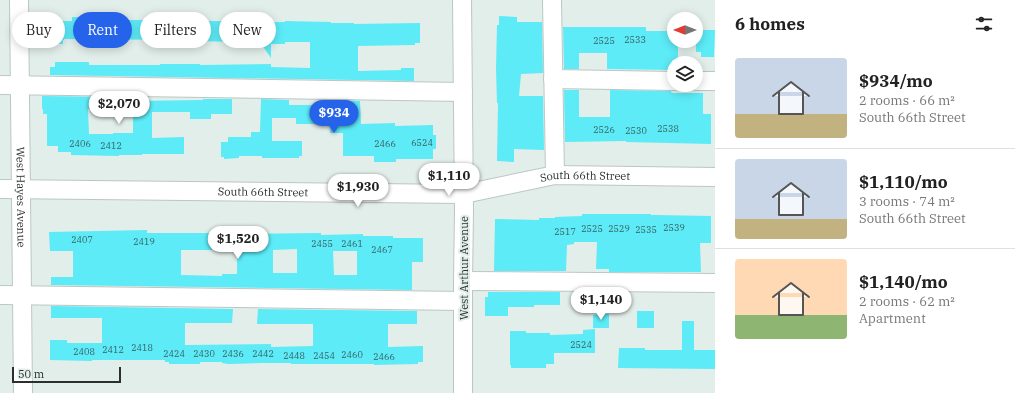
<!DOCTYPE html>
<html lang="en">
<head>
<meta charset="utf-8">
<style>
  body { margin:0; font-family:"IBM Plex Serif",serif; background:#f2f2f2; color:#222; height:100vh; display:flex; flex-direction:column; font-size:15px; white-space:nowrap }
  * { box-sizing:border-box; margin:0 }
  p { font-size:13px; color:#767676 }
  .icon { flex:none; width:22px; height:22px; fill:none; stroke:currentColor; stroke-width:2; stroke-linecap:round; stroke-linejoin:round }
  .map { position:relative; flex:1; overflow:hidden }
  .side { display:flex; flex-direction:column; background:#fff; width:300px }
  .side>* { flex:none }
  .hud { position:absolute; left:12px; top:12px; width:380px; height:36px; display:flex; gap:8px }
  .needle { width:26px; rotate:270deg }
  .tools { position:absolute; left:667px; top:12px; display:grid; gap:8px }
  .tools a { display:grid; place-items:center; width:36px; height:36px; border-radius:50%; background:#fff; box-shadow:0 2px 10px #0003; font-size:20px }
  .scale { position:absolute; left:12px; bottom:10px; width:109px; box-sizing:border-box; padding-left:4px; border:2px solid #2b302e; border-top:0; font-size:11px; line-height:14px; white-space:nowrap; color:#2b302e; -webkit-text-stroke:3px #e2eee9; paint-order:stroke }
  .price { position:absolute; translate:-50% -34px; padding:0 9px; border-radius:14px; background:#fff; color:#222; font-size:13px; line-height:26px; filter:drop-shadow(0 1px 2px #0008) }
  .price::after { content:''; position:absolute; left:50%; top:24px; width:12px; height:9px; margin-left:-6px; background:inherit; clip-path:polygon(0 0,100% 0,50% 100%) }
  .price.active { background:#2563eb; color:#fff }
  ul { padding:0; list-style:none }
  li { display:flex; align-items:center; gap:12px; height:100px; padding:0 20px }
  li+li { border-top:1px solid #e0e0e0 }
  li span { display:grid; place-items:center; flex:none; width:112px; height:80px; border-radius:4px; color:#555 }
  li>.icon { margin-inline-start:auto }
  span .icon { width:48px; height:48px; fill:#fffc; stroke-width:1 }
  li b { font-size:17px }
  h2 { display:flex; justify-content:space-between; align-items:center; height:48px; padding:0 20px; font-size:17px }
  .pill { padding:0 14px; border-radius:18px; background:#fff; box-shadow:0 2px 10px #0003; font-size:14px; line-height:36px }
  .pill.active { background:#2563eb; color:#fff }
  main { display:flex; flex:1; min-height:0 }
  .map>svg:first-child { display:block }
</style>
</head>
<body>
<main>
<div class="map">
<svg width="715" height="393" viewBox="0 0 715 393">
  <rect width="100%" height="100%" fill="#e2eee9"/>
  <!-- building -->
  <path fill="#5cebf7" fill-rule="evenodd" d="M499,16l18,1v5h25l1,51 -22,1 -2,22h24l1,54 -30,-1v13l-17,-1 1,-58h-1l-1,-34 1,-44h2z
    M72,17h13v3h76v-1l13,1v2h24v-1h37v1h8v20l-52,-1v-1l-127,-1v1h-1v4h-19v-23h28z
    M285,21l46,1v1h23v1l66,-1v20h-5v2l-57,1v25l43,-1v-2h13v13l-364,-6v-8h5v-5h34v3h71v-1h40v1l71,-1v3l39,1v-26h-25v2h-14v14l-25,-36h39z
    M563,27h83v4h28v10h4v19h-6v10l-65,-1v-16h-28v16h-15z
    M696,30h19l-1,27h-13v-5h-5z
    M564,90h15v27h31v-27l61,1v1l2,1h30v21h8v30l-85,-2v-1l-61,1z
    M42,96l70,1v12h-24l1,25h24v-1h20v-32l70,-1v-1h29v15h-21v5h-21v-7h-38v26l32,-1v17h-42v1h-23v1l-48,-1v-3h-13v-6h-11v-32h-4v-5h-1z
    M261,99l28,1v5h36v-5l35,1 1,23 34,-1v3l38,-1v10h3v14h-3v10h-37v3h-22v-6h-31v-23h-13l1,-9h-35v-6h-24v23h30v15h-3v2h-37v-2h-23v2l-15,1v-2h-3v-15h7v-5h23v-5h9z
    M582,214h69v1h5l55,1v27h-11l1,29h-92v-3h-13l1,-27h-23v2l-7,1 -1,26h-72l1,-52 44,1v-2h16v-1l27,-1z
    M147,230v3h84l12,1 78,-1v2l42,-1v2h30v2h30v24h-11v28l-361,-5v-8h22v-26h-23l-1,-19zM212,249h25v25h-15v2l-41,-1v-25h31zM297,249v24h-24v-23zM333,251h24v24h-23z
    M488,292h72v13h-26v2h-26v9h-23v-19h3z
    M51,306l182,3 -1,14h-47v22l86,-1v3l42,-1v-22h-56l1,-15 159,2v13h-29v23l35,-1v16h-5v2l-44,1v-1h-83v-1h-30l-33,1 -6,-1v-1h-22v2h-31v-2h-4v-2h-73v1l-42,-1v-20h17v3h35v-25h-51z
    M637,311h17v17h-17z
    M609,314v14h-16v-13z
    M682,321h12v29h21v19l-97,-1 1,-20h26v2h37z
    M595,329v24h-41v11h-8v4h-35v-3h-1v-34h16v2h24v2l33,-1v-4z"/>
  <g fill="none" stroke-linecap="round" stroke-linejoin="round">
    <!-- minor casing -->
    <g stroke="#bbc7c2" stroke-width="20">
      <g id="minor">
        <path id="s1" d="M19,0l4,393"/>
        <path d="M462,0l2,211 -1,70v112"/>
        <path d="M552,0l3,175"/>
        <path d="M553,79l121,2"/>
        <path d="M696,81h19"/>
        <path d="M0,85l463,7"/>
        <path id="s2" d="M0,189l464,5 91,-19 160,2"/>
        <path d="M463,281l252,2"/>
        <path d="M0,295l463,6"/>
      </g>
    </g>
    <!-- minor -->
    <use href="#minor" stroke="#fff" stroke-width="18"/>
  </g>
  <g text-anchor="middle" dominant-baseline="central" stroke-width="4" stroke-linejoin="round" paint-order="stroke">
    <!-- number labels -->
    <g font-size="9" fill="#375f60">
      <text x="635" y="39">2533</text>
      <text x="604" y="40">2525</text>
      <text x="668" y="128">2538</text>
      <text x="604" y="129">2526</text>
      <text x="636" y="130">2530</text>
      <text x="422" y="142">6524</text>
      <text x="80" y="143">2406</text>
      <text x="385" y="143">2466</text>
      <text x="111" y="145">2412</text>
      <text x="674" y="227">2539</text>
      <text x="592" y="228">2525</text>
      <text x="619" y="228">2529</text>
      <text x="646" y="229">2535</text>
      <text x="565" y="231">2517</text>
      <text x="82" y="239">2407</text>
      <text x="144" y="241">2419</text>
      <text x="322" y="243">2455</text>
      <text x="352" y="243">2461</text>
      <text x="382" y="249">2467</text>
      <text x="581" y="344">2524</text>
      <text x="142" y="347">2418</text>
      <text x="113" y="349">2412</text>
      <text x="84" y="351">2408</text>
      <text x="174" y="353">2424</text>
      <text x="204" y="353">2430</text>
      <text x="233" y="353">2436</text>
      <text x="263" y="353">2442</text>
      <text x="352" y="354">2460</text>
      <text x="294" y="355">2448</text>
      <text x="324" y="355">2454</text>
      <text x="384" y="356">2466</text>
    </g>
    <!-- street labels -->
    <g font-size="11" fill="#2b302e" stroke="#e2eee9">
      <text stroke="none"><textPath href="#s2" startOffset="587">South 66th Street</textPath></text>
      <text stroke="none"><textPath href="#s2" startOffset="263">South 66th Street</textPath></text>
      <text stroke="none"><textPath href="#s1" startOffset="197">West Hayes Avenue</textPath></text>
      <text transform="translate(464 268) rotate(-90)">West Arthur Avenue</text>
    </g>
  </g>
</svg>
<div class="tools">
<a><svg class="needle" viewBox="-14 -14 28 28"><path d="M0-13l5 13h-10z" fill="#e53935"/><path d="M0 13l5-13h-10z" fill="#767676"/></svg></a>
<a><svg class="icon" aria-label="layers" viewBox="0 0 24 24"><path d="M12 4l9 5-9 5-9-5zM3 14l9 5 9-5"/></svg></a>
</div>
<div class="scale">50 m</div>
<b class="price" style="left:119px;top:125px">$2,070</b>
<b class="price active" style="left:334px;top:134px">$934</b>
<b class="price" style="left:449px;top:197px">$1,110</b>
<b class="price" style="left:358px;top:208px">$1,930</b>
<b class="price" style="left:238px;top:260px">$1,520</b>
<b class="price" style="left:601px;top:321px">$1,140</b>
<div class="hud">
<a class="pill">Buy</a>
<a class="pill active">Rent</a>
<a class="pill">Filters</a>
<a class="pill">New</a>
</div>
</div>
<section class="side">
<h2>6 homes<svg class="icon" aria-label="filters" viewBox="0 0 24 24"><path d="M4 7h16M4 17h16"/><circle cx="9" cy="7" r="2"/><circle cx="15" cy="17" r="2"/></svg></h2>
<ul>
<li><span style="background:linear-gradient(#c9d6e8 70%,#c2b280 0)"><svg class="icon" aria-label="home" viewBox="0 0 24 24"><path d="M3 11l9-7 9 7M6 9v11h12V9"/></svg></span><div><b>$934/mo</b><p>2 rooms · 66 m²</p><p>South 66th Street</p></div></li>
<li><span style="background:linear-gradient(#c9d6e8 75%,#c2b280 0)"><svg class="icon" aria-label="home" viewBox="0 0 24 24"><path d="M3 11l9-7 9 7M6 9v11h12V9"/></svg></span><div><b>$1,110/mo</b><p>3 rooms · 74 m²</p><p>South 66th Street</p></div></li>
<li><span style="background:linear-gradient(#ffd9b3 70%,#8fb573 0)"><svg class="icon" aria-label="home" viewBox="0 0 24 24"><path d="M3 11l9-7 9 7M6 9v11h12V9"/></svg></span><div><b>$1,140/mo</b><p>2 rooms · 62 m²</p><p>Apartment</p></div></li>
</ul>
</section>
</main>
</body>
</html>
